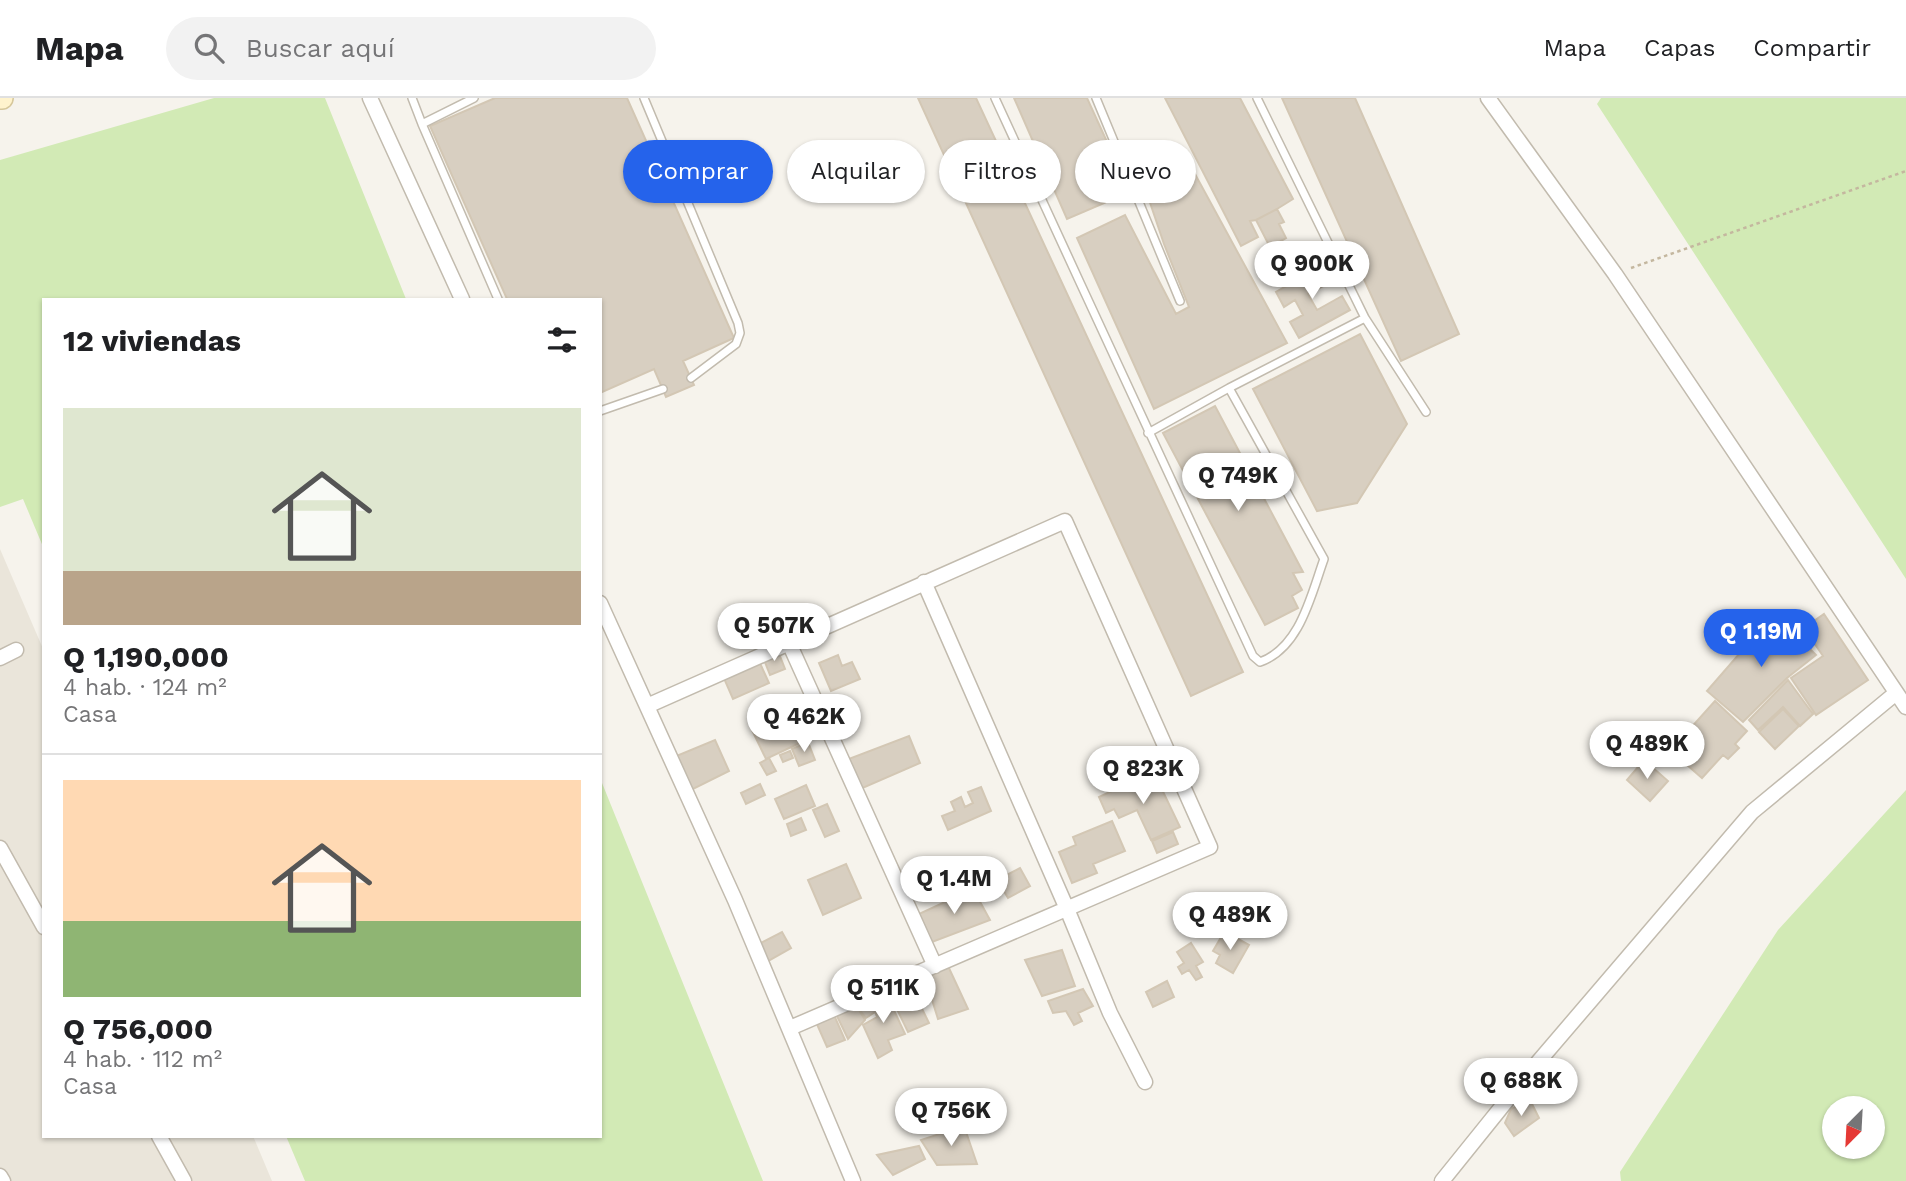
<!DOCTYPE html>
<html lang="es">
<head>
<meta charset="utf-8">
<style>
  body { margin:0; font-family:"Work Sans",sans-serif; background:#f2f2f2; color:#202124; height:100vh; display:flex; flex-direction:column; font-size:26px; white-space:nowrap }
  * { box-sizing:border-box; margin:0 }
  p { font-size:23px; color:#757577 }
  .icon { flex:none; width:38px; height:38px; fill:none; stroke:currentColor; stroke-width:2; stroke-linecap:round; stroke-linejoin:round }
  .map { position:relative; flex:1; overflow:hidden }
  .sheet { position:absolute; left:42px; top:200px; width:560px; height:840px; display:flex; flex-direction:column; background:#fff; border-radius:0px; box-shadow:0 2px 5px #0004 }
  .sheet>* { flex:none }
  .hud { position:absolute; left:623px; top:42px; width:665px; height:63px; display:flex; gap:14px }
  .needle { width:46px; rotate:204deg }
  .fabs { position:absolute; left:1822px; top:998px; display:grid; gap:14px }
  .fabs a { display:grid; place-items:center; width:63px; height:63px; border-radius:50%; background:#fff; box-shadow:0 2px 5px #0004; font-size:35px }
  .price { position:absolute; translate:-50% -60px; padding:0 16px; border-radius:24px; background:#fff; color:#222; font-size:23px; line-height:46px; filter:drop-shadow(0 2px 4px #0008) }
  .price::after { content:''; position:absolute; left:50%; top:42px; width:21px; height:16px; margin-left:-10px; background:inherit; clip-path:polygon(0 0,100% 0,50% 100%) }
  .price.on { background:#2563eb; color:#fff }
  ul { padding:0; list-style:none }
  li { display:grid; align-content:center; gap:14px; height:371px; padding:0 21px }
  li+li { border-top:2px solid #e0e0e0 }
  li span { display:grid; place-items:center; height:217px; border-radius:0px; color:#555 }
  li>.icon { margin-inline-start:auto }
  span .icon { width:126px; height:126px; fill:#fffc; stroke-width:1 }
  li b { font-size:30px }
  h2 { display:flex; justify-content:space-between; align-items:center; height:84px; padding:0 21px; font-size:30px }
  .tag { padding:0 24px; border-radius:32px; background:#fff; box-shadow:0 2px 5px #0004; font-size:24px; line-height:63px }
  .tag.on { background:#2563eb; color:#fff }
  header { display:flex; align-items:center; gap:42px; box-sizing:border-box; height:98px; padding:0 35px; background:#fff; border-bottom:2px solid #e0e0e0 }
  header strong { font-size:33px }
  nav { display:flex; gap:38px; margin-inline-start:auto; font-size:24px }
  .search { width:490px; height:63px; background:#f2f2f2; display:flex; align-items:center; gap:18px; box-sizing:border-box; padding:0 24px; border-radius:38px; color:#757577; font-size:26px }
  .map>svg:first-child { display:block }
</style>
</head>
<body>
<header>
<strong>Mapa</strong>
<div class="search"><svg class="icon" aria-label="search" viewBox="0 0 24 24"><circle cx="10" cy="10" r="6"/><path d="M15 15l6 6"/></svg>Buscar aquí</div>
<nav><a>Mapa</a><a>Capas</a><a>Compartir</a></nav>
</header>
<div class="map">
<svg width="1906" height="1083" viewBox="0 0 1906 1083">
  <rect width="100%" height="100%" fill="#f6f3ec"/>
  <!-- residential -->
  <path fill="#eae5da" d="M0,451l44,102v485h209l19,45h-272z"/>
  <!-- green -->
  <path fill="#d2eab5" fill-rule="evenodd" d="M214,0h111l81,201h-362v250l-21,-50 -23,8v-347z
    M1601,0h305v481l-309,-475z
    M600,680l163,403h-458l-19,-45h314z
    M1906,692v391h-285l-1,-9 158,-242zM1834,1010h38v38h-38z"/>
  <!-- building -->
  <path fill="#d8cfc1" stroke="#d3c7b4" stroke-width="2" d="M495,0h132l107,240 -51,23 11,24 -28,12 -12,-28 -54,24v-94h-93l-77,-173z
    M918,0h58l267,574 -52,24z
    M1014,0h73l43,94 -63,27z
    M1165,0h75l53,101 -16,10 -21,11 -6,1 8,16 -17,9z
    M1282,0h73l104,236 -58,27z
    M1183,54l104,191 -133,66 -77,-171 48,-23 51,99 13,-7 -25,-63 -23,-68z
    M1277,111l7,13 -5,2 7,14 -16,9 -14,-27z
    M1329,164l9,16 -30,16 9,16 25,-14 8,14 -51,28 -9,-16 13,-7 -8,-15 -11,7 -8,-15z
    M1360,236l47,90 -50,79 -40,8 -64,-122z
    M1215,308l88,166 -10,1 9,17 -10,6 6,12 -33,17 -102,-192z
    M1774,516l42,41 -29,23 -44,44 -36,-31z
    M1824,516l44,66 -52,35 -25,-37 32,-22 -19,-28z
    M778,553l7,18 -15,6 -7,-18z
    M838,557l4,11 10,-4 8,17 -29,12 -12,-28z
    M759,563l10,22 -36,16 -10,-23z
    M1788,582l25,34 -13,12 -17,-19 -25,23 -9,-10z
    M1715,603l32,30 -12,13 4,4 -11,11 -5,-4 -21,23 -31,-27 6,-6 -7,-6 13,-14 6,5z
    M1783,611l16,17 -24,23 -16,-17z
    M786,613l16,31 -36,17 -15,-31z
    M909,638l11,27 -62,27 -12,-30z
    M715,642l14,31 -38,19 -17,-33z
    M808,644l7,18 -16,6 -7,-17z
    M790,653l3,7 -10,4 -3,-7z
    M769,660l7,13 -9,4 -7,-12z
    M1644,662l24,21 -18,20 -23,-21z
    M1155,677l25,52 -29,13 -14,-30 -18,8 -5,-9 -8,4 -7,-16 30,-14 1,4z
    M760,686l5,11 -19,9 -5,-11z
    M806,687l9,21 -31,13 -9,-20z
    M981,689l10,24 -43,19 -6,-14 13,-5 -4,-9 10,-5 4,10 8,-4 -5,-11z
    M827,706l12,27 -14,6 -12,-27z
    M801,720l5,12 -15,6 -4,-12z
    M1112,723l13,30 -32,13 4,9 -25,10 -13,-31 17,-7 -3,-8z
    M1173,734l5,12 -21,9 -5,-12z
    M846,766l15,34 -38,17 -15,-35z
    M1020,770l10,18 -22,12 -11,-18z
    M973,791l17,31 -58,22 -13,-28z
    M782,834l9,16 -23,13 -9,-17z
    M1223,836l5,3 1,-3 20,11 -16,28 -17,-10 4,-8 -7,-4z
    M1191,845l12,19 -7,4 6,11 -6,3 -7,-10 -7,4 -4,-7 6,-4 -7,-11z
    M1062,852l13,36 -33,10 -17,-36z
    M948,868l20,43 -30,10 -14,-45z
    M1167,883l7,16 -21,10 -7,-15z
    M911,888l18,37 -21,9 -13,-27 7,-3 -8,-12z
    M1083,891l10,17 -15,7 4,8 -8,4 -8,-14 -13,2 -5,-12z
    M885,893l20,43 -17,6 4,10 -14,8 -15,-33 14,-8 -7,-19z
    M868,901l7,13 -9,6 -10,-13z
    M856,907l9,15 -17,19 -12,-25z
    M834,917l11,25 -18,7 -11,-25z
    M1530,1002l9,18 -25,18 -9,-13 6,-14z
    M964,1028l13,38 -40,1 -16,-25z
    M919,1048l6,13 -32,16 -16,-20z"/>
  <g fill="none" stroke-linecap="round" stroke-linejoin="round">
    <!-- service casing -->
    <g stroke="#c2bbae" stroke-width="10">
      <path id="service" d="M412,0l10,26
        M474,0l-52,26 76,175
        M644,0l94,225 2,10 -4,11 -45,34
        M995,0c86,186 171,373 258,558l7,6c40,-14 51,-67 64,-103l-95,-171
        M1096,0l84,203
        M1257,0l108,220 61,94
        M600,313l63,-22
        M1148,335l81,-45 136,-70"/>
    </g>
    <!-- minor casing -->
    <g stroke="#c2bbae" stroke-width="17">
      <path id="minor" d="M370,0l92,201
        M1488,0l127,176 291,433
        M924,484l143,327 43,104 35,69
        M600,505l135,297 118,281
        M789,545l146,323
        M0,560l16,-8
        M647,608l418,-185 145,326 -420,181
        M0,750l44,79
        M159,1038l25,45
        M0,1078l3,5
        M1442,1083l91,-113 219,-256 144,-119"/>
    </g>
    <!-- secondary casing -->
    <g stroke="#d6c79b" stroke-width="24">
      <path id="secondary" d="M0,0h2"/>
    </g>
    <!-- path -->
    <path stroke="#c4b79f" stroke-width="2.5" stroke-dasharray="3.5 3.5" stroke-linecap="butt" d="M1631,170l275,-97"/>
    <!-- service -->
    <use href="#service" stroke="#fff" stroke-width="7"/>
    <!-- minor -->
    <use href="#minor" stroke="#fff" stroke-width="14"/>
    <!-- secondary -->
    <use href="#secondary" stroke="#fff3cd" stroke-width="21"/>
  </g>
</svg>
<div class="fabs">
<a><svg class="needle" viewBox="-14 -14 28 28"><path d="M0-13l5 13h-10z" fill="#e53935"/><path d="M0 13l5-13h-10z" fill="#757577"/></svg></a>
</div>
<b class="price" style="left:1312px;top:203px">Q 900K</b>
<b class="price" style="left:1238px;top:415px">Q 749K</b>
<b class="price" style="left:774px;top:565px">Q 507K</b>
<b class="price on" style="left:1761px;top:571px">Q 1.19M</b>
<b class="price" style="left:804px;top:656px">Q 462K</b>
<b class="price" style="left:1647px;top:683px">Q 489K</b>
<b class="price" style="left:1143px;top:708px">Q 823K</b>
<b class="price" style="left:954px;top:818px">Q 1.4M</b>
<b class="price" style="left:1230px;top:854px">Q 489K</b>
<b class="price" style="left:883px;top:927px">Q 511K</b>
<b class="price" style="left:1521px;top:1020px">Q 688K</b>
<b class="price" style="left:951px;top:1050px">Q 756K</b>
<div class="hud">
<a class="tag on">Comprar</a>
<a class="tag">Alquilar</a>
<a class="tag">Filtros</a>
<a class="tag">Nuevo</a>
</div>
<section class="sheet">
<h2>12 viviendas<svg class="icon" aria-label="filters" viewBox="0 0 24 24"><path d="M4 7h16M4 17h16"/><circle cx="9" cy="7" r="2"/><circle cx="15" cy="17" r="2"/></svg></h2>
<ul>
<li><span style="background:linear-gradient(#dfe7d0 75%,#b9a48a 0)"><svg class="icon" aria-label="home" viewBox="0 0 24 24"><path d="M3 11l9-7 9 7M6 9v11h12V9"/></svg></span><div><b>Q 1,190,000</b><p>4 hab. · 124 m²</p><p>Casa</p></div></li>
<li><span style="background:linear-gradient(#ffd9b3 65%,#8fb573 0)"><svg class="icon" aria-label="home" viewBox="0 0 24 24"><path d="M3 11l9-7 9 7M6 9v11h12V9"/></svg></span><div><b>Q 756,000</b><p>4 hab. · 112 m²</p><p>Casa</p></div></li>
</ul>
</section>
</div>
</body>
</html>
